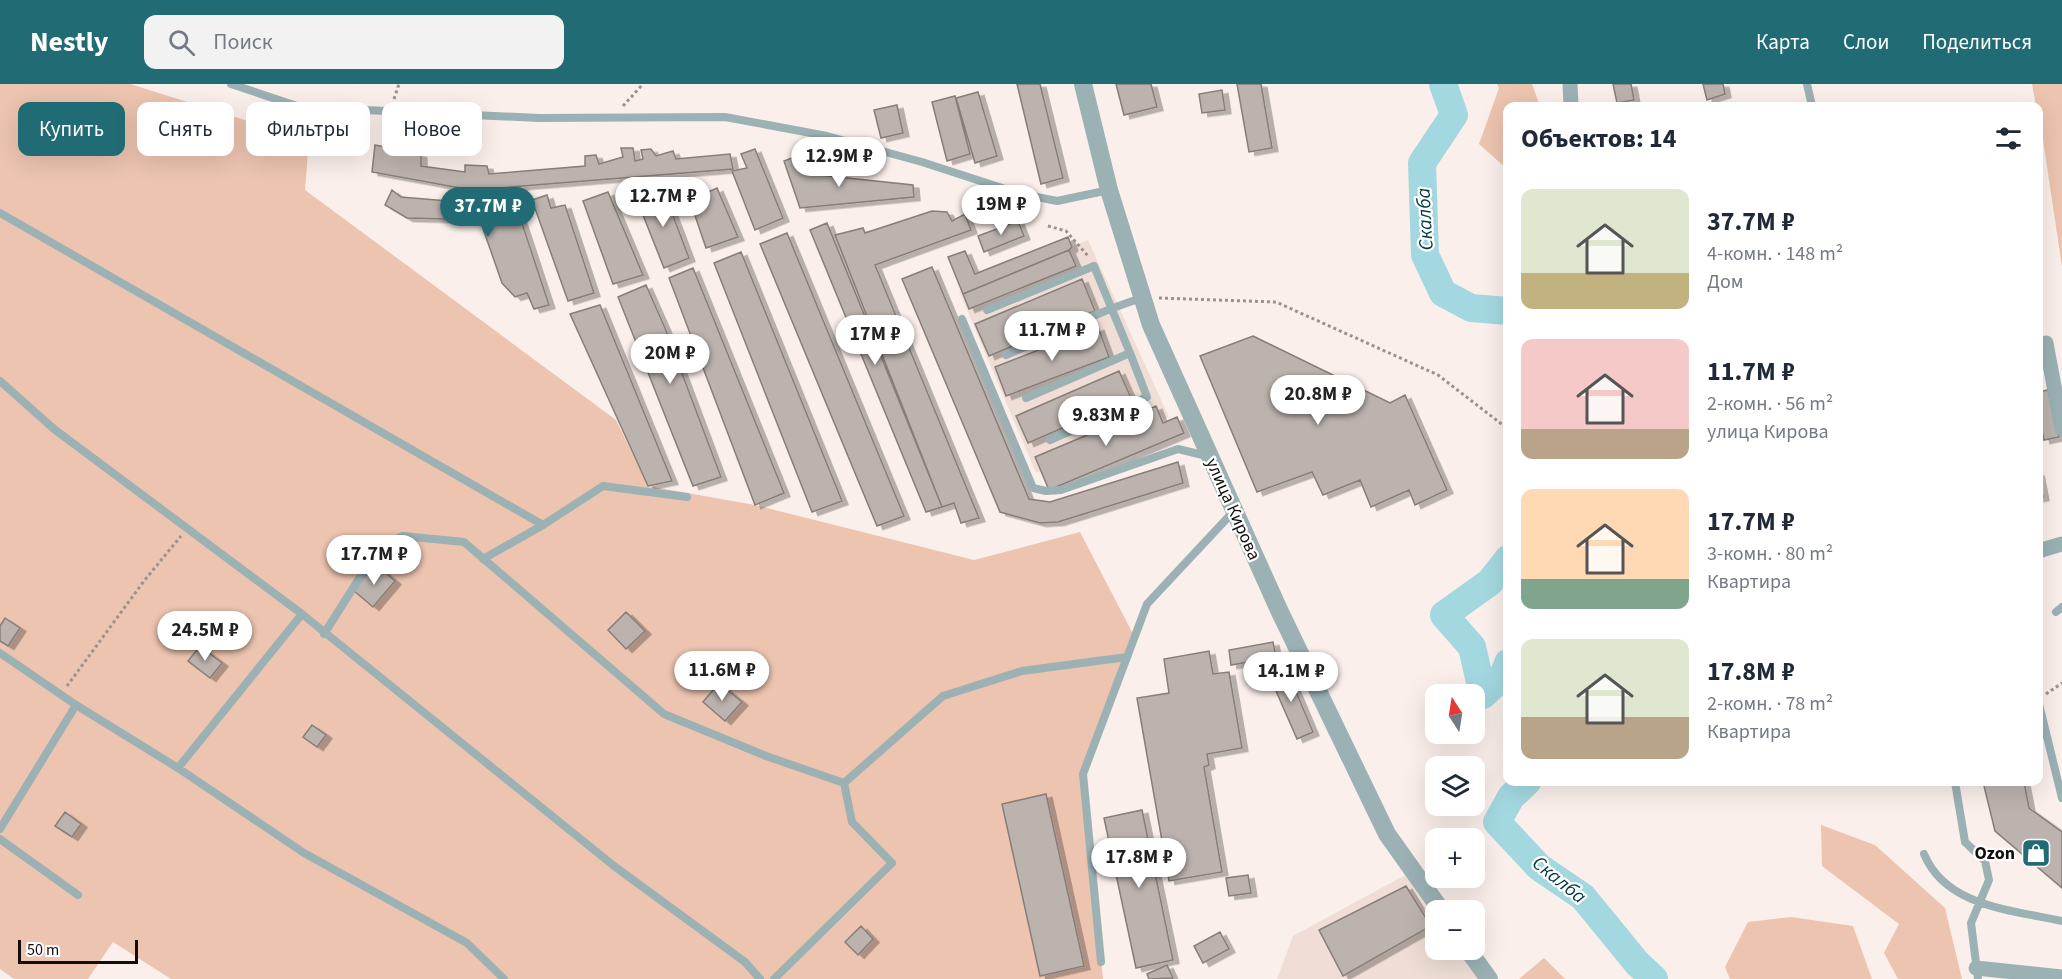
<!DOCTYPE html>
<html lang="ru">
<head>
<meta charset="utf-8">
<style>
  body { margin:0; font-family:"Source Sans 3",sans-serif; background:#f2f2f3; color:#1f2937; height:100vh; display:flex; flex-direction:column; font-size:22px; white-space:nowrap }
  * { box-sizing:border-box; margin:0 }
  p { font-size:20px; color:#747a83 }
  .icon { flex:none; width:33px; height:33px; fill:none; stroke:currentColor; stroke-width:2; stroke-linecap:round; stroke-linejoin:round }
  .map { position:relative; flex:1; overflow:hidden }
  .panel { position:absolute; left:1503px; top:18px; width:540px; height:684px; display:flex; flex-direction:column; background:#fff; border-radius:12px; box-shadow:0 6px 24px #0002 }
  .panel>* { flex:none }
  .guide { position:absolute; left:18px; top:18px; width:570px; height:54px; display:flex; gap:12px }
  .needle { width:39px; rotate:348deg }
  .buttons { position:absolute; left:1425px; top:600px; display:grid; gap:12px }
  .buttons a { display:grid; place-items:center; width:60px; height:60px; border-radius:12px; background:#fff; box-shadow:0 6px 24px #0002; font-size:30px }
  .scale { position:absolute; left:18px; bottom:15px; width:120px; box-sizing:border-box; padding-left:6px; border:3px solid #120e0d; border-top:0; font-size:16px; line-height:21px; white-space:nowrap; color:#120e0d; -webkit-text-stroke:4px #fff; paint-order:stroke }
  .price { position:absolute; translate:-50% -51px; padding:0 14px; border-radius:21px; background:#fff; color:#222; font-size:20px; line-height:39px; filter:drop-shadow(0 2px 3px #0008) }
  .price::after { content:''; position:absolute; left:50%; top:36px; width:18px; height:14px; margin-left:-9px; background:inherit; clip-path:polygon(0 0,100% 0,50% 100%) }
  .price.selected { background:#216b75; color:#fff }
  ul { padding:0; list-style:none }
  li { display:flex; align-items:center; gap:18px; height:150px; padding:0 18px }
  li span { display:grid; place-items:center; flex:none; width:168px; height:120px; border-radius:12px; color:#555 }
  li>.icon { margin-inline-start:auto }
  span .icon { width:72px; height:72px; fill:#fffc; stroke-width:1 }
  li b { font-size:26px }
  h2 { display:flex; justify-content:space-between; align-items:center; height:72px; padding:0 18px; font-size:26px }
  .chip { padding:0 21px; border-radius:12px; background:#fff; box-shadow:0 6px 24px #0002; font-size:21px; line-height:54px }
  .chip.selected { background:#216b75; color:#fff }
  header { display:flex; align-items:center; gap:36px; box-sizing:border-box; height:84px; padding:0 30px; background:#216b75; color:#fff }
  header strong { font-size:28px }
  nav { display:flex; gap:33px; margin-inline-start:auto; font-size:21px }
  .search { width:420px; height:54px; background:#f2f2f3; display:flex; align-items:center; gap:15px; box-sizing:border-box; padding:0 21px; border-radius:12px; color:#747a83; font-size:22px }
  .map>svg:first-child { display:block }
</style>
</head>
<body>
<header>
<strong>Nestly</strong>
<div class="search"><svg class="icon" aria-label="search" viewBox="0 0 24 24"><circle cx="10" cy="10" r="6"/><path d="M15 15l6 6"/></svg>Поиск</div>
<nav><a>Карта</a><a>Слои</a><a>Поделиться</a></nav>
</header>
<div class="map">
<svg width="2062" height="895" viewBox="0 0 2062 895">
  <defs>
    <filter id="shadow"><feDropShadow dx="6" dy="3.5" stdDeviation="0" flood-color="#0004"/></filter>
  </defs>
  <rect width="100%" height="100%" fill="#faefea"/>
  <!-- built -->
  <path fill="#f0ded6" d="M1088,156l81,177 -133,56 -77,-182z
    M1407,790l28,41 1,35h24l21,29h-204l16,-43z"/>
  <!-- green -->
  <path fill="#ecc4b0" d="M0,0h130l179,56 -4,50 311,230 32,66 107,19 219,55 106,-28 52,100 -49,142 20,205h-932l-58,-37 -25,37h-74l-14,-10z
    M1497,0h35l8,22h-32l-1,63 -28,-25 20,-56z
    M2032,0h30v183l-24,-161h-2z
    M1821,741l54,20 70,63 17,71h-64l-14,-26 15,-29 -77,-58z
    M1791,833l62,9 19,53h-142l-5,-12 23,-45z
    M1544,874l21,21h-46z"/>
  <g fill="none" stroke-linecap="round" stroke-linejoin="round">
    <!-- river -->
    <path stroke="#a4d8e1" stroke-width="28" d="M1443,0l11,31 -32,48 3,92 18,38 28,15 37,3
      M1508,475l-18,23 -46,33 28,32 11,48 20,-19 5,-13
      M1527,698l-16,15 -14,25 42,45 44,30 54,66 17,16"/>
  </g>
  <!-- building -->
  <path fill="#bcb3ae" stroke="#877e79" stroke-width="1.5" filter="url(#shadow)" d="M1017,0h23l23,94 -22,6z
    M1116,0h35l6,23 -33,8z
    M1237,0h24l11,64 -23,4z
    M1613,0h18l3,16 -17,3z
    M1703,0h20l2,10 -18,6z
    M1222,6l3,20 -23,3 -3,-19z
    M978,8l19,64 -22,7 -19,-65z
    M955,12l15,58 -23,7 -15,-59z
    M897,21l6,28 -22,5 -7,-28z
    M375,61l46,9v12l44,6v-7l22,1 2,8 96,-8v-10l11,-1 3,9 24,-7 -2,-9h12l2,13 8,-2 -2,-9 10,-1 5,7 17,-5 3,8 54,-5 3,15 -246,20 -27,-1 -88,-16z
    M755,65l28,69 -28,12 -23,-59 15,-3 -6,-14z
    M803,70l7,20 103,11 1,12 -114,11 -16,-47z
    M701,101l3,9 13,-6 21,49 -32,11 -20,-59z
    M392,106l9,7 83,7 31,-2 34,103 -15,4 -7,-16 -12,4 -13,-14 -22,-63 -73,-2 -22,-13z
    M647,106l4,8 13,-6 25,66 -25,10 -29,-73z
    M608,108l35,83 -30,9 -30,-83z
    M547,111l4,13 14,-3 29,88 -26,8 -36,-101z
    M932,127l15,1 5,9 13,-7 6,16 -96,35 104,253 -18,5 -7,-20 -12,4 -107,-272 28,-7 2,5z
    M1018,137l6,15 -40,16 -6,-16z
    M827,139l115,284 -16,5 -116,-282z
    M787,149l117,283 -27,10 -117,-282z
    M1068,153l4,10 -3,3 -106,44 -15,-37 17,-6 10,23z
    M1069,166l7,16 -107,43 -6,-15z
    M741,168l101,249 -30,11 -98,-249z
    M932,183l97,232 21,3 128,-40 5,21 -125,39 -18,1 -40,-11 -98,-233z
    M693,184l91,225 -29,12 -86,-227z
    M1082,195l13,32 -106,45 -14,-32z
    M646,201l19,43 56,149 -28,9 -75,-189z
    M600,221l72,176 -24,5 -78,-172z
    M1098,243l11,30 -103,39 -11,-29z
    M1253,252l137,67 15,-8 42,95 -32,15 -6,-15 -38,17 -11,-27 -37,15 -11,-23 -55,20 -57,-136z
    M1119,287l12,27 -103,45 -12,-27z
    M2048,306l11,47 -15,3 -6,-27v-21z
    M1156,322l7,17 14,-6 7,16 -135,57 -14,-33z
    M2038,388l5,25 -5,1z
    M380,484l15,13 -22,26 -20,-17 17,-20 5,4z
    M626,528l19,19 -19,18 -18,-19z
    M5,534l15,10 -12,18 -8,-5v-15z
    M1273,558l3,15 -45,8 -2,-15z
    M200,562l22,17 -12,15 -22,-17z
    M1209,567l4,23 16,-2 13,76 -35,6 2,11 -5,2 18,105 -53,9 -32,-183 32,-5 -5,-34z
    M1286,584l27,64 -16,7 -28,-64z
    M719,599l23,19 -17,19 -22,-19z
    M312,641l14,10 -9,12 -14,-10z
    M1983,698h41l5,26 33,24v56l-67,-57z
    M1046,710l38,172 -44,10 -38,-172z
    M1142,726l31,150 -37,8 -32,-150z
    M65,728l16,12 -9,13 -17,-11z
    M1248,791l3,18 -22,3 -3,-18z
    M1406,802l25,40 -88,50 -24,-46z
    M861,842l12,13 -15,16 -13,-13z
    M1220,848l9,17 -26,14 -9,-17z
    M1167,881l6,13 -24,1 -2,-5z"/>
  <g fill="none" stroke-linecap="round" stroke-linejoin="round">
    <!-- path -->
    <path stroke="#9b928f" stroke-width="3" stroke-dasharray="3 3" stroke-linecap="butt" d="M394,15l5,-15
      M623,22l20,-22
      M1048,142l18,5 22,25
      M1159,214l117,4 162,73 70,54
      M67,602l77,-105 37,-45
      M2046,610l16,-11"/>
    <!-- service -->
    <path stroke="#9bb1b4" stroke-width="8" d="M231,0l69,23 239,11 186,-1 102,19 95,26 95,31 40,8 52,-11
      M1807,0l5,22
      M0,129l543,312
      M987,226l107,-44 36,87 -104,45
      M962,235l71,169 13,3 15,-1 117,-41 29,7
      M1006,271c45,-19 90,-43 136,-57
      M0,297l54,48 248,185 312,252 131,96 15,17
      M1050,356l97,-43 -17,-44
      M483,475l60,-34 60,-39 84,11
      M2056,528l6,-5
      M324,550l55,-87 24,-11 61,6 200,172 102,42 78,27
      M0,569l76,52 102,63 126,85 163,90 37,36
      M2038,616l24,98
      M178,684l124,-154
      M1955,698l10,60 20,19 4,19 -18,43 7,56
      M0,745l76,-124
      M0,755l78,56
      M1924,770c22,53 88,56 138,67
      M1101,878l-18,-188 64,-170 86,-92
      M774,895l118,-116 -40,-41 -8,-39 99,-87 79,-25 105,-14"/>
    <!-- minor -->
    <path stroke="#9bb1b4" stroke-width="15" d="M1570,0l1,22
      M2046,259l16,86
      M2038,467l24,-7
      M1976,884l86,9"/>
    <!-- tertiary -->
    <path stroke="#9bb1b4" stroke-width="18" d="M1083,0l26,106 42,135 128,285 108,224 54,76
      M1468,866l21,29"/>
  </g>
  <!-- icons -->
  <defs>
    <g id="shop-square" transform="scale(1.5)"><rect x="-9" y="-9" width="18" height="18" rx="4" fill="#216b75" stroke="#fff"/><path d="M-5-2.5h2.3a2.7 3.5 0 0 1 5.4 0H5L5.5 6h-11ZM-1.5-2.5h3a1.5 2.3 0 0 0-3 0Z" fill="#fff"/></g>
  </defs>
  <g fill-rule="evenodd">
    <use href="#shop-square" x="2036" y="769"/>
  </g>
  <g text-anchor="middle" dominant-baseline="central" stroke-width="4.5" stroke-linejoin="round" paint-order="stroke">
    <!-- street labels -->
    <g font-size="18" fill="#120e0d" stroke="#fff">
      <text transform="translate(1233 425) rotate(66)">улица Кирова</text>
    </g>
    <!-- poi labels -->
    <g font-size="18" font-weight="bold" fill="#120e0d" stroke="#fff" text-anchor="end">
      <text x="2015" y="769">Ozon</text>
    </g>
    <!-- water labels -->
    <g font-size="20" font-style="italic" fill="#063940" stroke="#fff">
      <text transform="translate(1425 135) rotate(-93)">Скалба</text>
      <text transform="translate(1559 796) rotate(39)">Скалба</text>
    </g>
  </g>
</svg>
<div class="buttons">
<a><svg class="needle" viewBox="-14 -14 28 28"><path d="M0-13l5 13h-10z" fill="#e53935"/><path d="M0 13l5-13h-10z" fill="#747a83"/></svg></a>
<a><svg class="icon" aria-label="layers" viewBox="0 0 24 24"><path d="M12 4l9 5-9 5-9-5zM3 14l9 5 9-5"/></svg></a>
<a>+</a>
<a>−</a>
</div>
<div class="scale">50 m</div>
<b class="price" style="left:839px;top:104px">12.9M ₽</b>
<b class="price" style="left:663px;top:144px">12.7M ₽</b>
<b class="price" style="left:1001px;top:152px">19M ₽</b>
<b class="price selected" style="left:488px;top:154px">37.7M ₽</b>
<b class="price" style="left:1052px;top:278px">11.7M ₽</b>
<b class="price" style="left:875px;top:282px">17M ₽</b>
<b class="price" style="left:670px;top:301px">20M ₽</b>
<b class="price" style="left:1318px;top:342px">20.8M ₽</b>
<b class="price" style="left:1106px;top:363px">9.83M ₽</b>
<b class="price" style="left:374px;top:502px">17.7M ₽</b>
<b class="price" style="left:205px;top:578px">24.5M ₽</b>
<b class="price" style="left:722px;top:618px">11.6M ₽</b>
<b class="price" style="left:1291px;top:619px">14.1M ₽</b>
<b class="price" style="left:1139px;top:805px">17.8M ₽</b>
<div class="guide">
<a class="chip selected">Купить</a>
<a class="chip">Снять</a>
<a class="chip">Фильтры</a>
<a class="chip">Новое</a>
</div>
<section class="panel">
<h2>Объектов: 14<svg class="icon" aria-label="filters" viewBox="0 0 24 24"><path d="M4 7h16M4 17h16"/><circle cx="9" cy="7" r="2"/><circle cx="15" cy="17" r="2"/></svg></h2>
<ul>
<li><span style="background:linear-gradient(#dfe7d0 70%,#c2b280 0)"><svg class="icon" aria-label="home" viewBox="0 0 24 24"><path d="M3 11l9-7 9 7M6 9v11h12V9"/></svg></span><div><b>37.7M ₽</b><p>4-комн. · 148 m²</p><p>Дом</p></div></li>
<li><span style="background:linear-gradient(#f6c9c9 75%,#b9a48a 0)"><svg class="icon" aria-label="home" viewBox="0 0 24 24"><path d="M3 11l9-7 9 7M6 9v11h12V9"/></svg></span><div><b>11.7M ₽</b><p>2-комн. · 56 m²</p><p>улица Кирова</p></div></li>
<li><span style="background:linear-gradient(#ffd9b3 75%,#7fa58c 0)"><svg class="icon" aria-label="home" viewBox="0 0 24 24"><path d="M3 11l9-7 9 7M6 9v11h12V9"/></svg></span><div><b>17.7M ₽</b><p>3-комн. · 80 m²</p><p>Квартира</p></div></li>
<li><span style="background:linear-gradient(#dfe7d0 65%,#b9a48a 0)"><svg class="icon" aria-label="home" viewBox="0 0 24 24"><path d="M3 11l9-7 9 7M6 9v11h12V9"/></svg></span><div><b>17.8M ₽</b><p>2-комн. · 78 m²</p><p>Квартира</p></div></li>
</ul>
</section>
</div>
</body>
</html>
